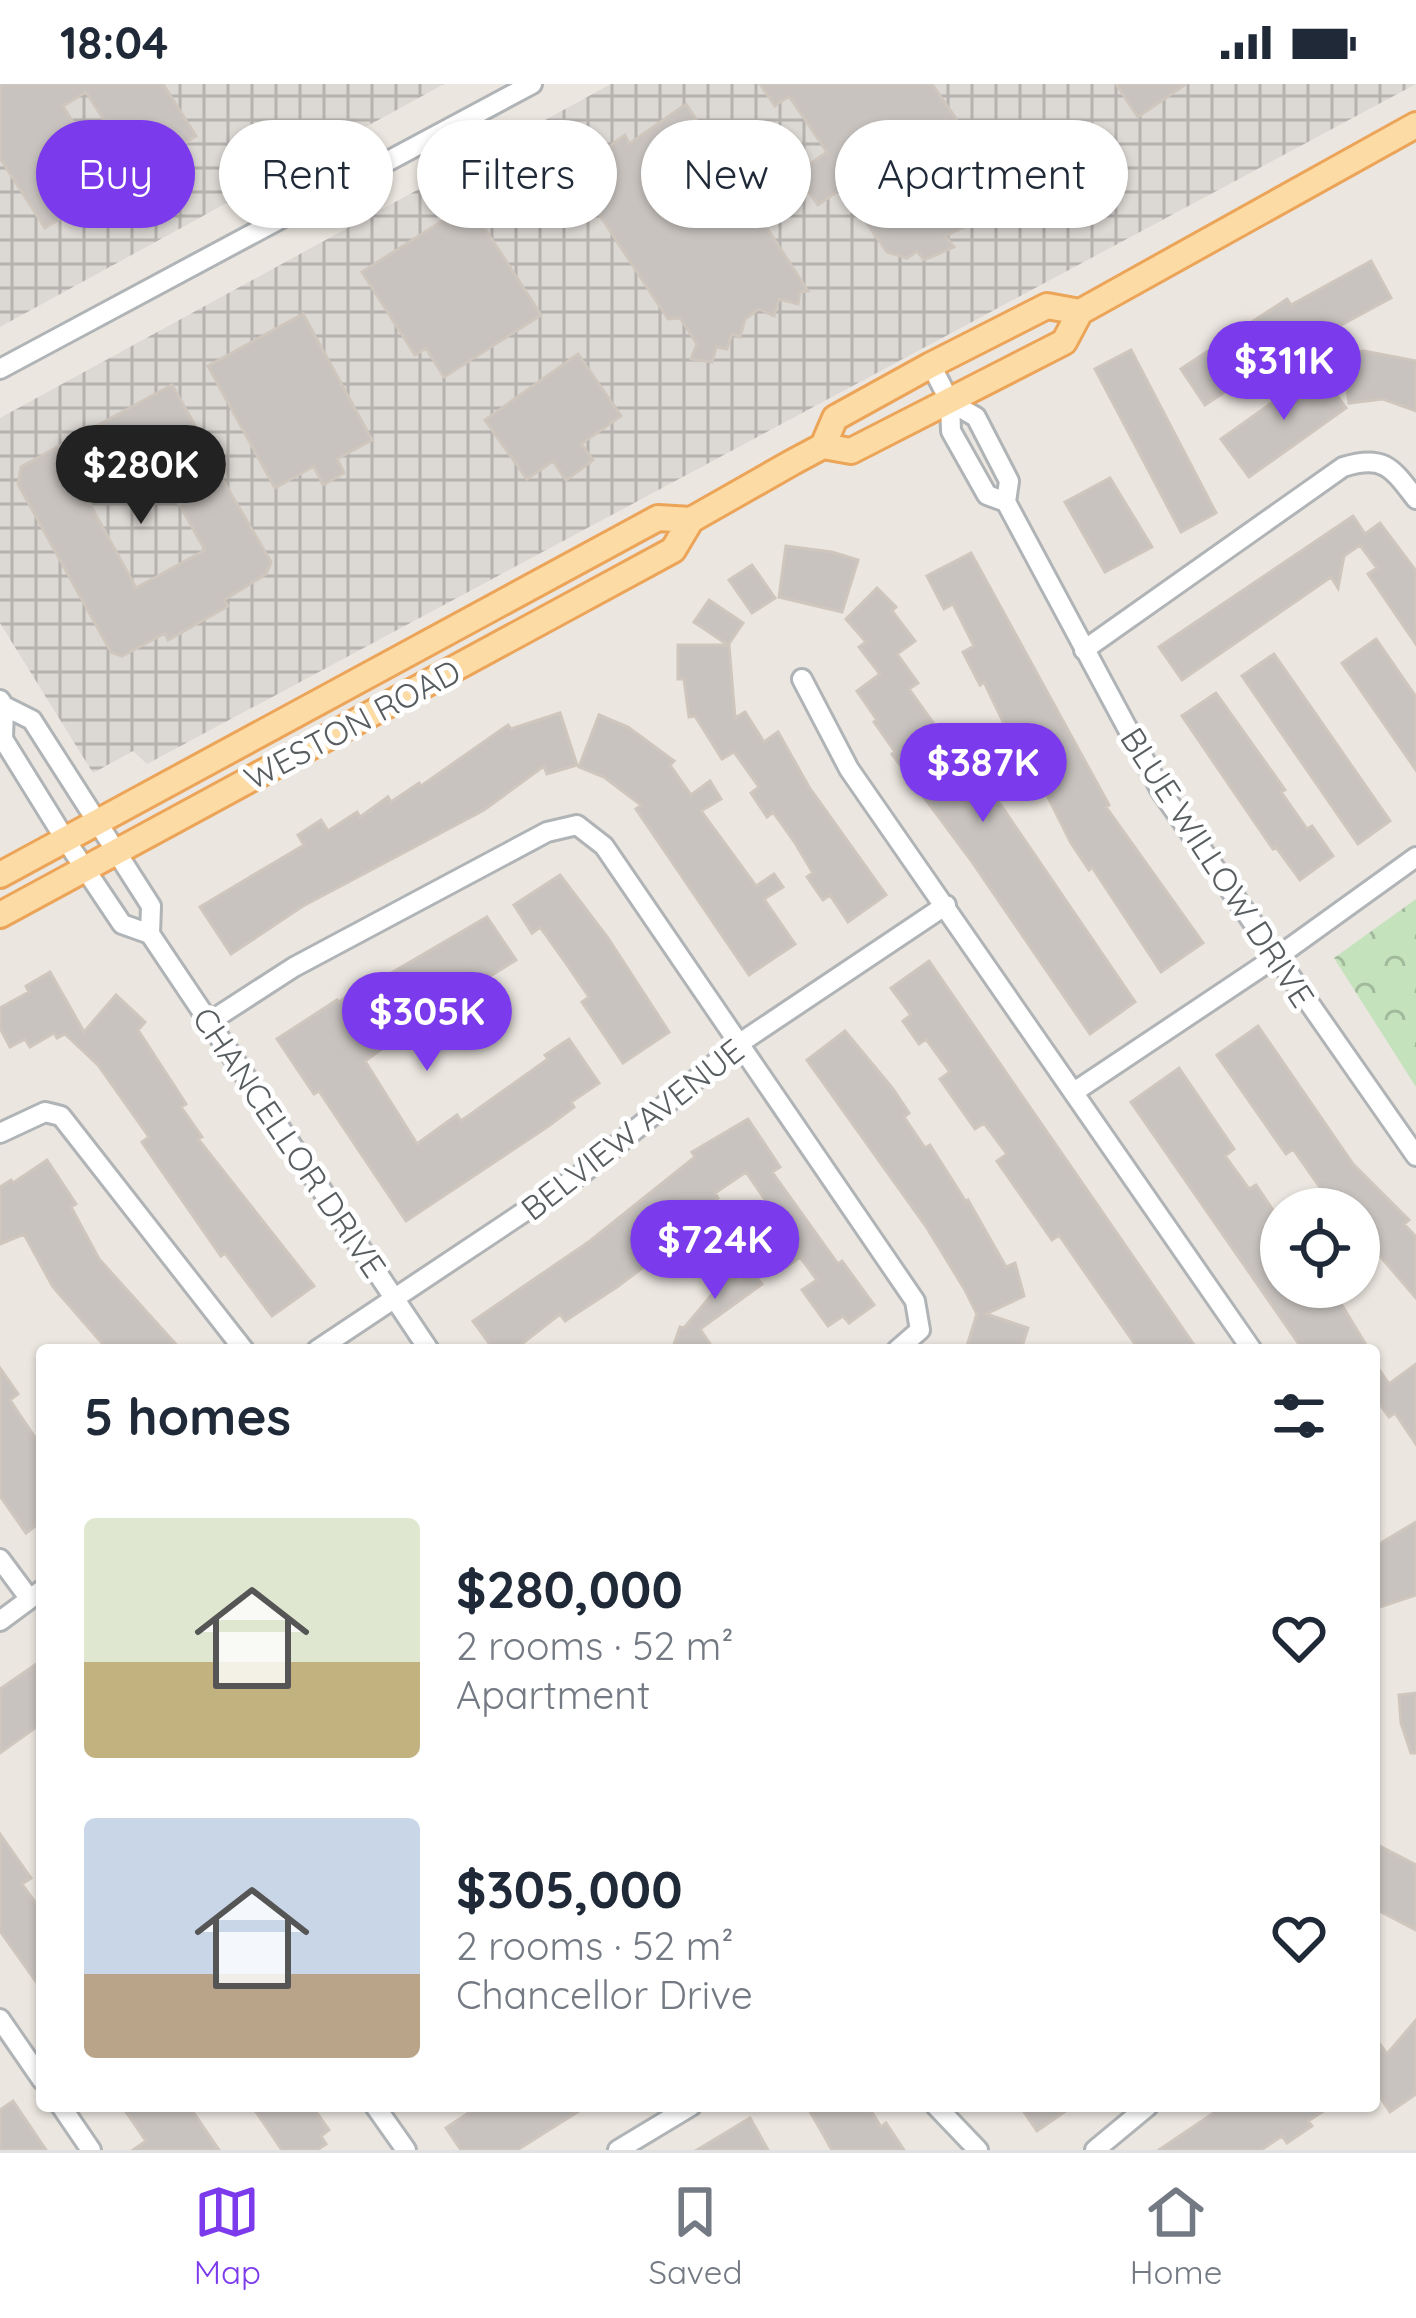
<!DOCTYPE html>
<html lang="en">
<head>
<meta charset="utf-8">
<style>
  body { margin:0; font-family:Quicksand,sans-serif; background:#f2f2f3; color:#1f2937; height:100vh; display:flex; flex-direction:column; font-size:45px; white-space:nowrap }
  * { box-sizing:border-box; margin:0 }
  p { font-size:39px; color:#747a83 }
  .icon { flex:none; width:66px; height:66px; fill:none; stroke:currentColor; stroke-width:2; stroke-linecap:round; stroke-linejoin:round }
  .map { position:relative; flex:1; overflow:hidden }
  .details { position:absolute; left:36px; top:1260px; width:1344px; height:768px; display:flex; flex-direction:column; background:#fff; border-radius:12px; box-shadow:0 3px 9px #0004 }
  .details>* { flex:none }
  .guide { position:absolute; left:36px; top:36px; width:1344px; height:108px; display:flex; gap:24px }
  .controls { position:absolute; left:1260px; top:1104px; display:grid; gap:24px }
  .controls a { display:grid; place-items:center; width:120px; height:120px; border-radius:50%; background:#fff; box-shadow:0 3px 9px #0004; font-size:60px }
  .price { position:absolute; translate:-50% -102px; padding:0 27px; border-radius:42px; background:#7c3aed; color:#fff; font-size:39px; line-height:78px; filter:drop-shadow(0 3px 6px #0008) }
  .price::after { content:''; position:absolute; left:50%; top:72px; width:36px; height:27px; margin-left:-18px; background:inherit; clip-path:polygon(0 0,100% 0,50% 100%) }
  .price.active { background:#222; color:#fff }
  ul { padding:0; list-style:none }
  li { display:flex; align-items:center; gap:36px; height:300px; padding:0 48px }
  li span { display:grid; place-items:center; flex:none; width:336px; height:240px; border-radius:12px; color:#555 }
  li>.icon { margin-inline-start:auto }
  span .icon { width:144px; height:144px; fill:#fffc; stroke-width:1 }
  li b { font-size:51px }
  h2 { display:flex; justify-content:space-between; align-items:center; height:144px; padding:0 48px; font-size:51px }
  .chip { padding:0 42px; border-radius:54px; background:#fff; box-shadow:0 3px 9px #0004; font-size:42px; line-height:108px }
  .chip.active { background:#7c3aed; color:#fff }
  .status { display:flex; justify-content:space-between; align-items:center; height:84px; padding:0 60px; background:#fff; direction:ltr }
  .status svg { height:33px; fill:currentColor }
  .tab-bar { display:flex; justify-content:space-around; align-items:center; height:168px; border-top:3px solid #e0e1e3; background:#fff; font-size:33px; color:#747a83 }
  .tab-bar a { display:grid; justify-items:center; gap:6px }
  .tab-bar .active { color:#7c3aed }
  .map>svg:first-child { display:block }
</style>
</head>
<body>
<div class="status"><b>18:04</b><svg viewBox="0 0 49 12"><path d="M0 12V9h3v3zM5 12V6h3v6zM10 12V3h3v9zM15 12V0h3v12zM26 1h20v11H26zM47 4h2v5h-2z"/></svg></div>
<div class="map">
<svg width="1416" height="2066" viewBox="0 0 1416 2066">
  <defs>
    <pattern id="industrial-grid" width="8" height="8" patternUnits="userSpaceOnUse" patternTransform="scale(3)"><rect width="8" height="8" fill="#dcd8d4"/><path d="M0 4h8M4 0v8" fill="none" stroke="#b5b2af"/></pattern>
    <pattern id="park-crowns" width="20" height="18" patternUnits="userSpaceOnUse" patternTransform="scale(3)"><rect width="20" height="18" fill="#c4e2bc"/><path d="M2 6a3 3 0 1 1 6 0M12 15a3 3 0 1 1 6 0" fill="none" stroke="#a2ba9c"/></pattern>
  </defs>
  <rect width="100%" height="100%" fill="#ebe6df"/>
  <!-- industrial -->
  <path fill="url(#industrial-grid)" d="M0,0h444l-444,243z
    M611,0h805l-1269,680 -14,-13 -40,22 -93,-150v-205z"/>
  <!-- park -->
  <path fill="url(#park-crowns)" d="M1416,815v188l-82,-129z"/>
  <!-- building -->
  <path fill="#c8c3bf" stroke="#cfc6be" stroke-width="3" d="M0,0h163l33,52 -58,37 -52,-81 -23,14 49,79 -67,43 -45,-70z
    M760,0h172l76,110 -15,20 -48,22 9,11 -30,13 -7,-9 -10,7 -20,-6 -45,-64 -24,17 -22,-31 31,-22 -38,-56 -14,10z
    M1116,0h70l-48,33z
    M686,20l122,187 -8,1 -2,12 -19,-5 -5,17 -15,-7 -14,10 -5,18 -8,-3 -5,15 -11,-2 -4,15 -21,-3 6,-15 -17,-26 -12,1 -96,-146 53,-38 4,9z
    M469,120l72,111 -97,62 -18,-29 -11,7 -53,-83z
    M1371,177l20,37 -72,39 -3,-5 -111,73 -24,-36 106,-70 4,6z
    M303,230l69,126 -35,19 7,14 -21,12 -9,-19 -39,22 -67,-122z
    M1131,266l85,163 -35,19 -86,-163z
    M1364,267l52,10v50l-33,-12 -34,4 -7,-49z
    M578,270l43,62 -40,28 12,16 -27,20 -13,-19 -26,18 -42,-59z
    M1318,286l28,38 -97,69 -28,-38z
    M172,301l29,51 -116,59 51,93 69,-38 -31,-55 43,-25 54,92 -5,12 -42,26 4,6 -60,34 -3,-7 -43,23 -11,-4 -93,-168 3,-17z
    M1110,394l42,69 -47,25 -40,-70z
    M1353,432l12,18 15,-11 36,48v73l-48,-70 9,-6 -17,-23 -16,11 -6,32 -7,-11 -149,103 -23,-33z
    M786,462l46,6 26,8 -16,52 -63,-15z
    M971,469l138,252 -3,2 97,136 -42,29 -69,-105 -3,3 -18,-27 -44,-88 -6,4 -37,-77 -4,3 -17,-33 11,-6 -21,-42 -9,5 -17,-33z
    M752,481l23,33 -23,15 -23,-33z
    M877,504l19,19 -4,4 23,30 -18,13 21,29 -9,6 66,92 5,-3 20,26 135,198 -45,32 -120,-175 -78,-105 3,-2 -21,-30 3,-2 -20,-29 23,-17 -21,-27 7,-5 -20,-23z
    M709,516l34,23 -15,22 -34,-23z
    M1376,555l40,58v73l-74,-107z
    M678,561h51l6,73 10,-6 19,30 14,-10 31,55 77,108 -38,27 -18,-27 -7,5 -16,-23 6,-4 -18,-30 -22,-31 -6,5 -16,-24 8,-6 -25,-35 -12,7 -27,-43 -6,1 -5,-38h-6z
    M1274,570l116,167 -32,23 -116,-168z
    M1216,609l69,97 -4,2 26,37 5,-3 21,30 -33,24 -24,-33 -3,2 -91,-133z
    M560,629l17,52 -30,9 -3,-8 -60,44 -181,96 -72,48 -31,-47 104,-62 -6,-10 23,-15 7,11 29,-19 3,5 28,-20 3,5 28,-19 2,3 87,-61 3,4z
    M599,631l29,12 46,34 -4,4 21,30 19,-14 11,18 -20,12 55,75 18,-12 9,13 -19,12 31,45 -46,31 -113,-166 5,-4 -37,-28 -25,-10z
    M560,791l48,63 61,94 -46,31 -41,-61 7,-5 -24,-35 -25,-35 -8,6 -18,-28z
    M487,833l29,43 -82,51 -69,50 52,83 40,-29 4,6 87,-62 -3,-4 24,-16 30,44 -28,19 3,5 -27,20 -141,94 -87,-130 -5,3 -37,-55 60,-39 2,2 28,-19 2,3z
    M929,877l265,384 -8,5h-47l-80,-115 -7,5 -55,-79 10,-7 -23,-31 -9,6 -35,-50 10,-7 -24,-33 -7,5 -16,-23 8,-6 -20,-27z
    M50,888l34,60 32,-37 29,27 -7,8 48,74 -5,3 21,30 -4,2 116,147 -42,30 -47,-63 -4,3 -60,-86 -19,-28 7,-5 -51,-72 -33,-31 -8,4 -3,-5 -24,14 -5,-8 -15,8 -10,-19v-20l29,-16 -3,-6z
    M1258,942l95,138 56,56 -5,4 12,13v61l-42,-49 -15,13v-53h-30l-13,-16 5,-4 -28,-40 -7,5 -69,-99z
    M845,947l48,58 16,24 -5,4 21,31 5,-3 36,57 2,-2 38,67 9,-4 9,33 -38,18 42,14 -7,22 -54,-4 10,-32 -12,-24 -38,-62 -120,-168z
    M1179,984l55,81 -9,7 24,33 7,-4 25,37v65h44l9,13 3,-3 32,53h-66l-172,-248z
    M748,1035l32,48 -8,5 66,92 4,-3 32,44 -25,18 -6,-7 -15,10 -26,-36 15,-10 -17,-23 -14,10 -20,-27 -6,4 -16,-23 24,-17 -22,-32 -31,21 3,5 -55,38 7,11 -53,40 -52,34 -5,-7 -46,36h-20l-21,-29 117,-80 105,-84 -3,-5z
    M47,1076l29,44 -5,3 28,52 82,91h-73l-55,-63 -29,-53 -24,10v-57l11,-7 2,3z
    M721,1168l18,29 12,-10 11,13 -62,45 14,21h-42l8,-23 4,1 30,-36 -16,-25z
    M1374,1278l15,22 27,-20v80l-21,-31 -6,4 -15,-21z
    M0,1284l18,26 -8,6 32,48v73l-16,12 -26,-37z
    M1416,1438v73l-42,14v-62z
    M42,1576v63l-42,30v-64z
    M1416,1609v60h-5l-10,-30 -2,-28z
    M0,1750l31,44 -9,6 20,28v78l-42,-59z
    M1374,1759l42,22v65l-42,-22z
    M1416,1936v74l-26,18 -16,-24v-52l13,18z
    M13,2017l33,49h-46v-40z
    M122,2022h67l30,44h-86l13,-9z
    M252,2022h60l17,24 -8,6 5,8 -9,6h-35z
    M479,2022h108l-70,44h-56l-15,-22z
    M807,2022h61l13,21 5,-4 18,27h-72z
    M1020,2022h53l-36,25z
    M1224,2022h107l-23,15 4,5 -25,17 -5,-7 -21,14h-102z
    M750,2034l18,32h-71z"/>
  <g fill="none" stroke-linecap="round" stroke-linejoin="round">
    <!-- minor casing -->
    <g stroke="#b0b4b7" stroke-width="24">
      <path id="minor" d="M931,281l19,37 1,29 36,64 19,7
        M0,285l532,-285
        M950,318l26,15 33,64 -3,21 155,289 255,365
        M1084,566l259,-183c41,-13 49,1 73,32
        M802,595l47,90 403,581
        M0,616l4,6 28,14 119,186 -1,28
        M4,622l-1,33 62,100 57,85 28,10 279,416
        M209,938l85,-55 253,-135 30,-7 27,21 311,455 5,29 -23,20
        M1074,1008l217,-145 125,-90
        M0,1049l45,-21 16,4 183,234
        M317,1266l267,-178 156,-129 206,-138
        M0,1475l29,39
        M0,1537l42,-31
        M0,1935l42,61
        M61,2022l30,44
        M375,2022l31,44
        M936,2022l42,44
        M618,2066l73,-44
        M1095,2066l53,-44"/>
    </g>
    <!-- major casing -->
    <g stroke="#eba458" stroke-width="30">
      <path id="major" d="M823,362l12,-28 96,-53 116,-59 33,6
        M0,791l658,-357 33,2
        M0,831l673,-365 18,-30 102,-58 30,-16 28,5 213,-109 16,-30 336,-187"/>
    </g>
    <!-- minor -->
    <use href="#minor" stroke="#fff" stroke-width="18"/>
    <!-- major -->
    <use href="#major" stroke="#fcdba4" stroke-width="24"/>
  </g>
  <g text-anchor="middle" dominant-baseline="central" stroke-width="10" stroke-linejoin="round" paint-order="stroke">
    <!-- street labels -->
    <g font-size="33" fill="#585d60" stroke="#fff">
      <text transform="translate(352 640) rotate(-28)">WESTON ROAD</text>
      <text transform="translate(1218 783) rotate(57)">BLUE WILLOW DRIVE</text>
      <text transform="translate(632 1045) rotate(-38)">BELVIEW AVENUE</text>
      <text transform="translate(290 1058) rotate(56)">CHANCELLOR DRIVE</text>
    </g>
  </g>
</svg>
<div class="controls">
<a><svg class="icon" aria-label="locate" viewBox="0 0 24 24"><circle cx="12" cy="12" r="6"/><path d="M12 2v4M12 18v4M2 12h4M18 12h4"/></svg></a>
</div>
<b class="price" style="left:1284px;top:339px">$311K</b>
<b class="price active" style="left:141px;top:443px">$280K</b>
<b class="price" style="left:983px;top:741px">$387K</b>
<b class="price" style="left:427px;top:990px">$305K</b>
<b class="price" style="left:715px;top:1218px">$724K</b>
<div class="guide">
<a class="chip active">Buy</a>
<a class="chip">Rent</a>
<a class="chip">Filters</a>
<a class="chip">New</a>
<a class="chip">Apartment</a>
</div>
<section class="details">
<h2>5 homes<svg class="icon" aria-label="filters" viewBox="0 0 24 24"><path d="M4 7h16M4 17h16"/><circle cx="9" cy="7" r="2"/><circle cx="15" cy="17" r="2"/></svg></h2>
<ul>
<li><span style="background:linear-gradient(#dfe7d0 60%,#c2b280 0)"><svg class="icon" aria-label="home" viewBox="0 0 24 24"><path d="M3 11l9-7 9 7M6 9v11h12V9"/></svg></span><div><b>$280,000</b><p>2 rooms · 52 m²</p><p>Apartment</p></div><svg class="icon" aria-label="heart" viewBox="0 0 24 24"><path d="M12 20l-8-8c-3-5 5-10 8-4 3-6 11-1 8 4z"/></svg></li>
<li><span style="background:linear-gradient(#c9d6e8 65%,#b9a48a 0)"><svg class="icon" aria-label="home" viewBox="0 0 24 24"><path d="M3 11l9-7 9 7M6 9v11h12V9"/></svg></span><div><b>$305,000</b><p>2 rooms · 52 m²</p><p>Chancellor Drive</p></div><svg class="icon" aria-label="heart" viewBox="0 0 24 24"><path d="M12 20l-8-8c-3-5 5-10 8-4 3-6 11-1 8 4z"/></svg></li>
</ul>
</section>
</div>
<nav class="tab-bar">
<a class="active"><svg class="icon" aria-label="map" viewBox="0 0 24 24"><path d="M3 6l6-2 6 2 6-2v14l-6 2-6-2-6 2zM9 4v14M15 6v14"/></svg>Map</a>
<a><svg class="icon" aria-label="saved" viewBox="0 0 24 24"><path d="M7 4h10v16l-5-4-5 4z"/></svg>Saved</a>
<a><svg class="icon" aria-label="home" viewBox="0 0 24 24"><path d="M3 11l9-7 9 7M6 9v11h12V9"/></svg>Home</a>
</nav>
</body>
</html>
